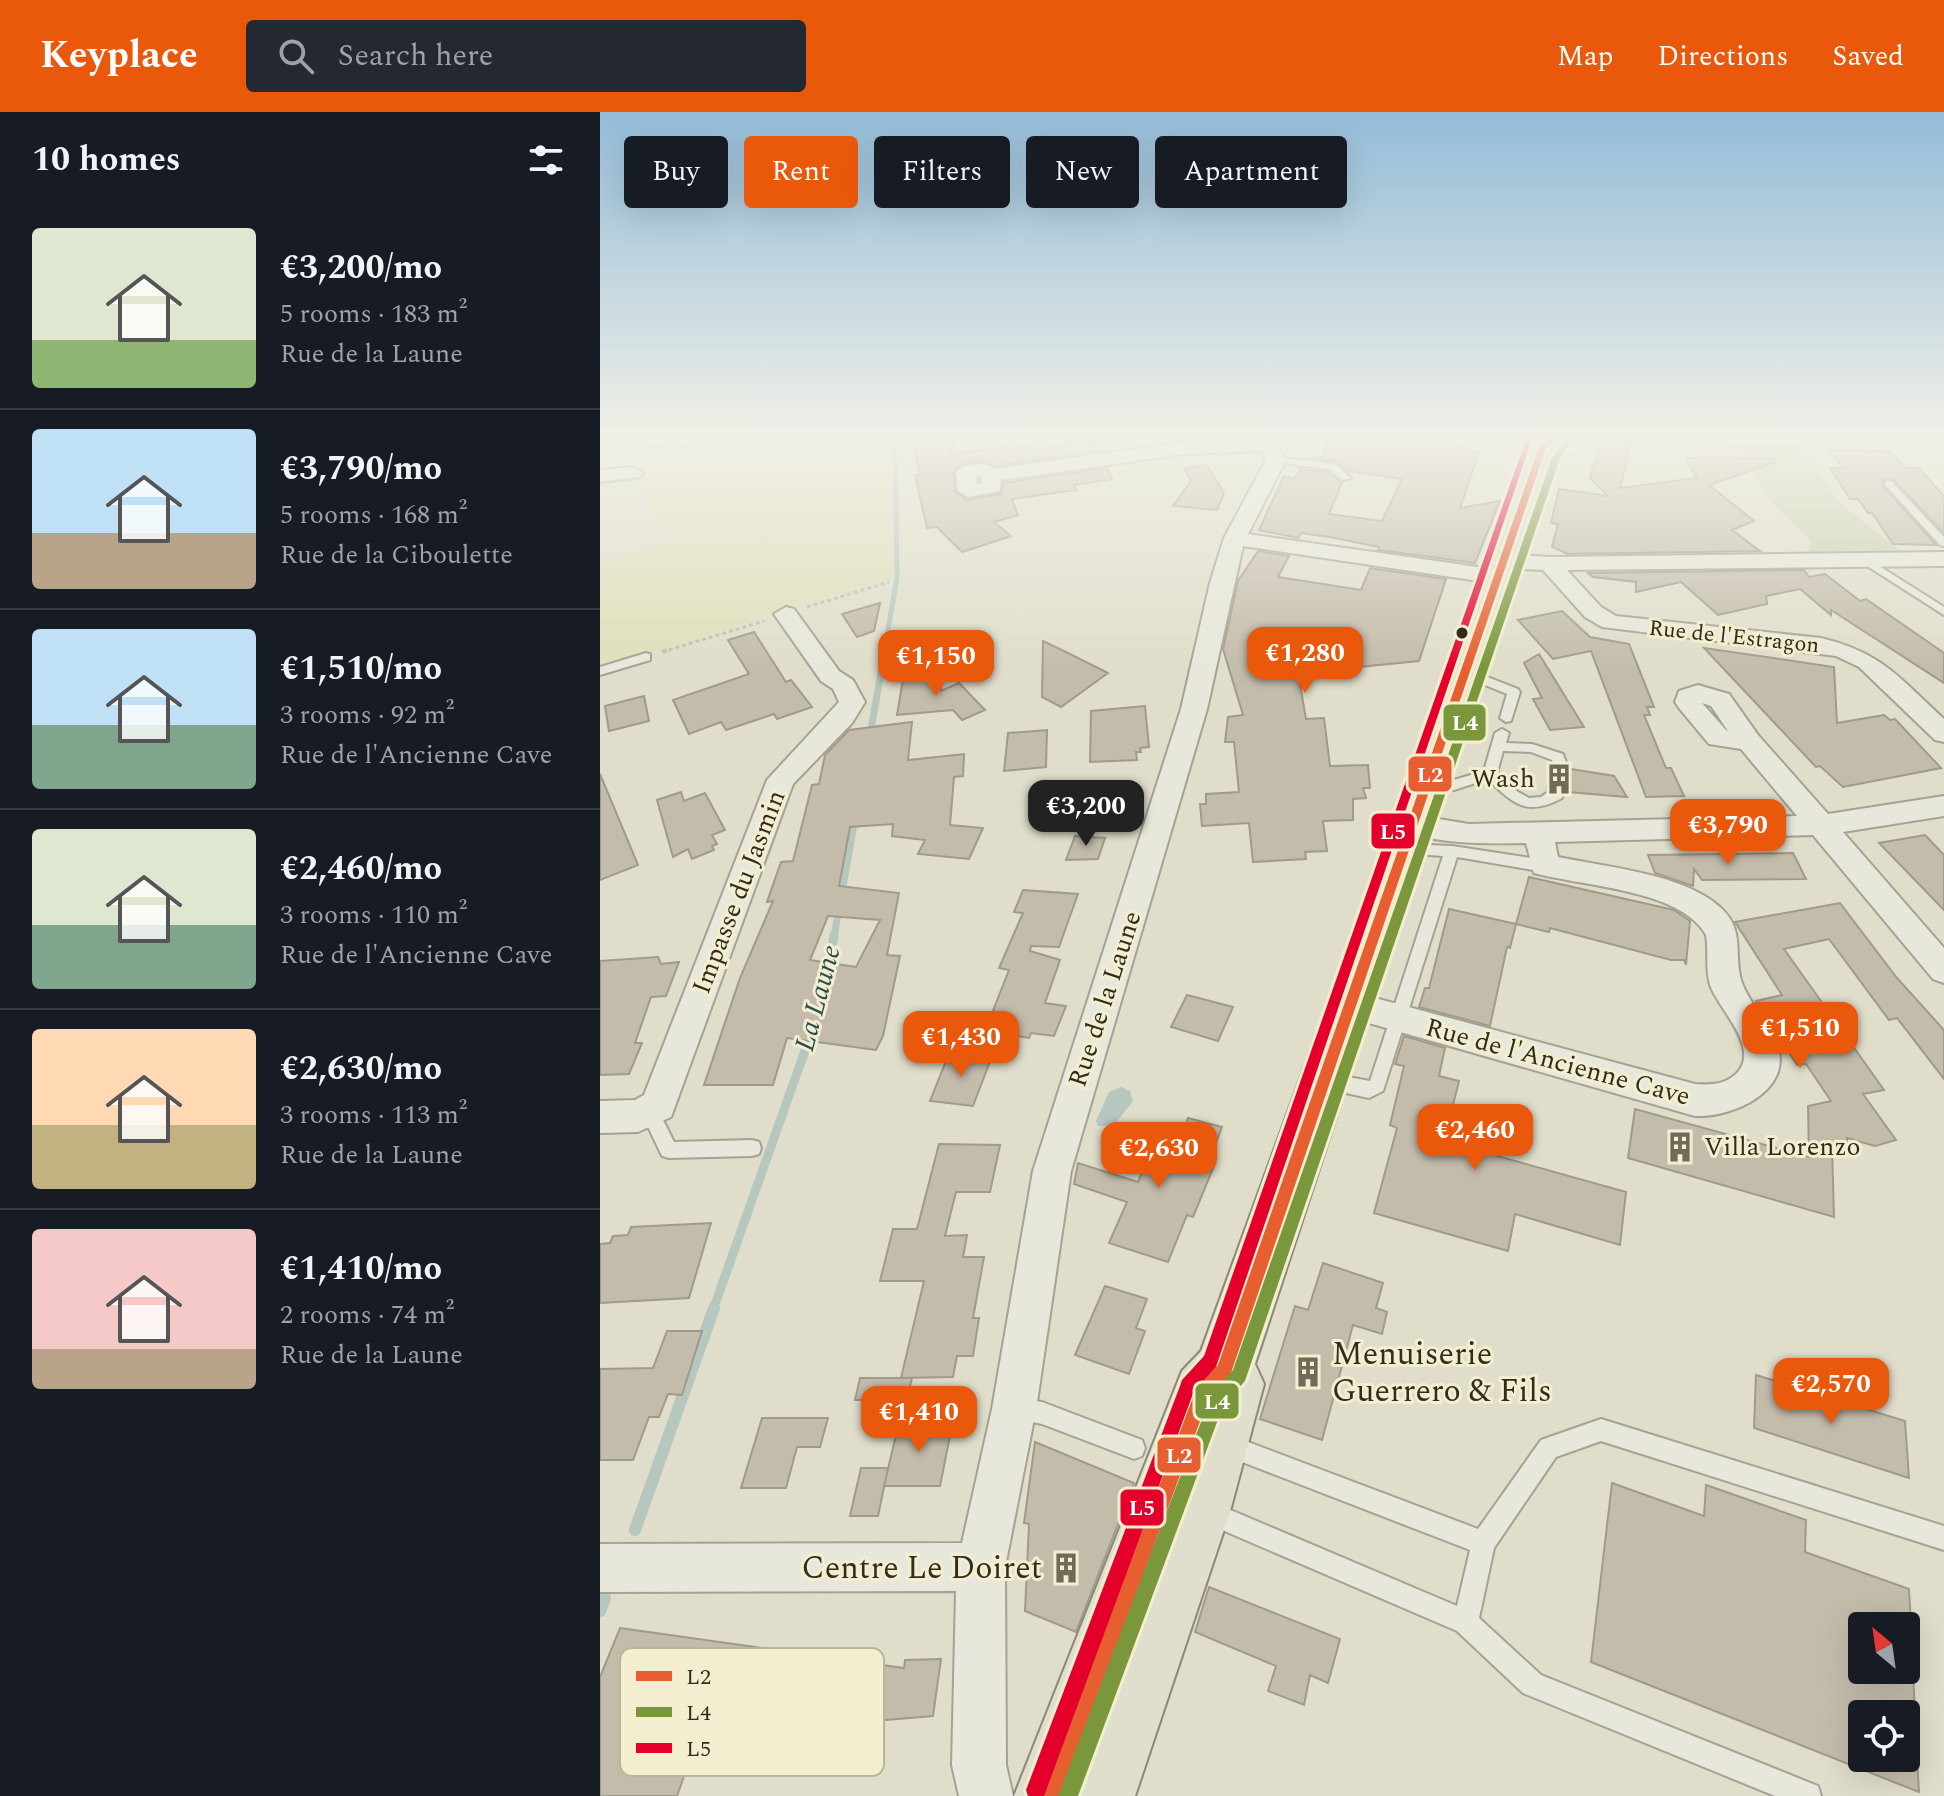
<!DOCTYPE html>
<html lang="en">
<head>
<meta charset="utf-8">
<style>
  body { margin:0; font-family:Spectral,serif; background:#242831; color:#f1f3f6; height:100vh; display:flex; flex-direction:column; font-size:30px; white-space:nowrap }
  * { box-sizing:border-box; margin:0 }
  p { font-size:26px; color:#9ea1a6 }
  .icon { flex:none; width:44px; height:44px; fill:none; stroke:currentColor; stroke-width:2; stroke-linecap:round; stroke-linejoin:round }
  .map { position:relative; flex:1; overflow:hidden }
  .sheet { display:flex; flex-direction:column; background:#171b24; width:600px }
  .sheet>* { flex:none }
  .top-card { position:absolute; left:24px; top:24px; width:760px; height:72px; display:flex; gap:16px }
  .needle { width:52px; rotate:331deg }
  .fabs { position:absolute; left:1248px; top:1500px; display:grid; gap:16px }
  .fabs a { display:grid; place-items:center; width:72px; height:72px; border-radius:8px; background:#171b24; box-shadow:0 8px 32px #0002; font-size:40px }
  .price { position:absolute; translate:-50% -68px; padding:0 18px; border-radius:16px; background:#ea580c; color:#fff; font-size:26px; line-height:52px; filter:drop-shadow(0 2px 4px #0008) }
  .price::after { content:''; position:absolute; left:50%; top:48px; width:24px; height:18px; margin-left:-12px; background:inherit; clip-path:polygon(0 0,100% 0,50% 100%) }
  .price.on { background:#222; color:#fff }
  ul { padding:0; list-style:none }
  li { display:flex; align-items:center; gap:24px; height:200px; padding:0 32px }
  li+li { border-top:2px solid #363941 }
  li span { display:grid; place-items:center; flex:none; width:224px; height:160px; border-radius:8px; color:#555 }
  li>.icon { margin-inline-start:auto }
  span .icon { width:96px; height:96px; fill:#fffc; stroke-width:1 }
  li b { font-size:34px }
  h2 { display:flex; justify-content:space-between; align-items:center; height:96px; padding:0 32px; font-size:34px }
  .chip { padding:0 28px; border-radius:8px; background:#171b24; box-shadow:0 8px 32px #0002; font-size:28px; line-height:72px }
  .chip.on { background:#ea580c; color:#fff }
  header { display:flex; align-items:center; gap:48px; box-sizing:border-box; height:112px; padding:0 40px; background:#ea580c; color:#fff }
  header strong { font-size:38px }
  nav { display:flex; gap:44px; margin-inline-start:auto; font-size:28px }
  .search { width:560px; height:72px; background:#242831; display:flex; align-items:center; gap:20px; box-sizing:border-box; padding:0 28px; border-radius:8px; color:#9ea1a6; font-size:30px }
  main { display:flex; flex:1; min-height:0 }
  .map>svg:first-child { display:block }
</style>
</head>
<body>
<header>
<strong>Keyplace</strong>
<div class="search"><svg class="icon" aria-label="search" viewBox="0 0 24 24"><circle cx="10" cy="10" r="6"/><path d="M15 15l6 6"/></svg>Search here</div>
<nav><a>Map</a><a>Directions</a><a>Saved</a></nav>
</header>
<main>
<section class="sheet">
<h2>10 homes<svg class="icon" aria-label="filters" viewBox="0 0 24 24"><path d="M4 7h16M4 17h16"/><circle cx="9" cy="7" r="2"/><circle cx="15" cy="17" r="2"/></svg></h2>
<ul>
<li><span style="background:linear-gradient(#dfe7d0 70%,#8fb573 0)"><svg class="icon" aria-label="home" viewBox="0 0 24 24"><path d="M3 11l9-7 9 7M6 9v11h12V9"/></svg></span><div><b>€3,200/mo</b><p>5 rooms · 183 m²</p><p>Rue de la Laune</p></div></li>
<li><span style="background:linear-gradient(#bfe0f5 65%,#b9a48a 0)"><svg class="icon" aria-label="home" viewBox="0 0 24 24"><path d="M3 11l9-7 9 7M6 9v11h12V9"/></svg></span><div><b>€3,790/mo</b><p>5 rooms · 168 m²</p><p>Rue de la Ciboulette</p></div></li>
<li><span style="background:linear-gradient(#bfe0f5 60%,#7fa58c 0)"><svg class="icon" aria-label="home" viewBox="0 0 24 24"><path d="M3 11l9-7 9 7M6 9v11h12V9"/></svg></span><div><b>€1,510/mo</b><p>3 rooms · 92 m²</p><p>Rue de l'Ancienne Cave</p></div></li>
<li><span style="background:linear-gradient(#dfe7d0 60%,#7fa58c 0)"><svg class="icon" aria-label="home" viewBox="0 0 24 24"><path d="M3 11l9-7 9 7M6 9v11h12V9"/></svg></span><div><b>€2,460/mo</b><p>3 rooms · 110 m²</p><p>Rue de l'Ancienne Cave</p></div></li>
<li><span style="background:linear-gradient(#ffd9b3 60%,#c2b280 0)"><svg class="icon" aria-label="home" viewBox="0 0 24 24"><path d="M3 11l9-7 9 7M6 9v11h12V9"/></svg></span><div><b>€2,630/mo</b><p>3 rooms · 113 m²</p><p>Rue de la Laune</p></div></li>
<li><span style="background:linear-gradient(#f6c9c9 75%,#b9a48a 0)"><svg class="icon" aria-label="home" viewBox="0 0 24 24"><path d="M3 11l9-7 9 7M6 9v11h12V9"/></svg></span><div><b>€1,410/mo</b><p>2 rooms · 74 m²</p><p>Rue de la Laune</p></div></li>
</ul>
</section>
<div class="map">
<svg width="1344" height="1684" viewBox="0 0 1344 1684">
  <rect width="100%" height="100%" fill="#e0deca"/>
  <!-- farmland -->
  <path fill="#dfdfbb" d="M287,337l6,129 -293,90v-107l76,-18 -46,-73 135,-15z"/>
  <!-- green -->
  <path fill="#cbd1ad" d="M1126,334h71l44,58 60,47 -93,1 3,-11 -39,-38 -29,-46z"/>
  <!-- water -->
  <path fill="#b5c7bf" d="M521,975l9,4 3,10 -19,24 -16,1 -2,-5 13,-29z"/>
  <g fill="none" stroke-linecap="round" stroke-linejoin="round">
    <!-- stream-far3 -->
    <path stroke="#b5c7bf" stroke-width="5" d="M284,540l13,-74 -2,-136"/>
    <!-- stream-far2 -->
    <path stroke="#b5c7bf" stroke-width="7" d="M270,623l15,-85
      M234,825l21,-118"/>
    <!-- stream-far1 -->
    <path stroke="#b5c7bf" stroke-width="9" d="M228,859l6,-36
      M113,1198l99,-279"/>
    <!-- stream -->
    <path stroke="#b5c7bf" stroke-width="12" d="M35,1418l79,-222
      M0,1499l5,-13"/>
  </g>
  <!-- building -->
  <path fill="#c4bcab" stroke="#a09a8a" stroke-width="2" fill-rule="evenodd" d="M320,322h37l-7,19 78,-6 2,4 36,-5 2,-12h22l8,17 -102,15 -15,-5 -18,3 -10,8 2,19 11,9 35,-6 3,-11 103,-15 5,11 -38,6 2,5 -64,9 6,16 -24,7 17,14 -49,16 -25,-25 -10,1 -12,-53h5l-5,-26z
    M729,323l97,8 7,-6 46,15 -19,56 40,-7 -25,62 -97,-13 1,-3 -49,-10 -29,-4 -3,5 -39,-8 25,-54 10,3 7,-10 27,3 14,11 -13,31 53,7 20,-42 -54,-8 -13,-10 -27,-3 14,-1z
    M1002,326l29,4 -11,46 77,-10 -12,-20h90v4l-66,23 45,36 -22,9 28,21 -192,3 -16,-7 6,-23 -7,-1 8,-34 49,7 -18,-18z
    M1228,338l62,1 16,17h13l25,28v37l-51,-54h-10l-1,6 54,60 -43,-1 -21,-31h-4l-10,-14h-8l-20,-31h14z
    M607,353l17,28 -7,17 -44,-4 18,-25 -7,-13z
    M658,439l31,5 -11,21 83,13 9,-22 76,11 -27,82 -121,12 8,46 18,-1 6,48 38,-1 2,23h-7l3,10 -13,1v21l-30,1 4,30 -22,1 1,7 -53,3 -4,-39 -47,3 -2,-22h6v-10l33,-2 -5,-50h-9l3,-25 15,-2 -20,-66 15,-68z
    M1204,458l5,7 16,-3 35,27 6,-2 78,54v30l-113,-73v5l-31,-26 -34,7 1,8 -49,11 -37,-33 -45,10v-10l-43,-5 -5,-4z
    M280,491l-6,28 -17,6 -15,-23z
    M962,499l28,26 39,7 25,63h-7l3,8h-6l22,53h5l13,28 -38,1 -55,-146 -38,8 -35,-39z
    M154,520l32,50 5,-2 21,27 -35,12 -3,-5 -48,16 -5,-8 -32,12 -16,-34 76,-26 -21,-34z
    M443,529l25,12 40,20 -47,34 -19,-10z
    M1104,536l130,19 3,56 47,-8 6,5 5,-1 46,49 -98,19 -23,-21 -4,1z
    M939,542l45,73 -34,3 -17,-31 9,-1 -18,-35z
    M342,564l-1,15 18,-8 26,27 -23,10 -9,-10 -56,5 6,-36z
    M44,584l5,25 -40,10 -4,-25z
    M545,594l4,41 -9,1 1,4h-5l1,8 -47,2 1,-51z
    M312,610l-4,38 56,-6 -1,22 -9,1 -4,48 33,3 -14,31 -51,-5 7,-14 -33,-4 1,-12 -43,3 -11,59 60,7 -12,62 13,1 -17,80 -7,14 -89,-12 -14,47h-69l36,-107 33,-77 -6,1 14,-40 12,-1 19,-76 7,-1 6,-29 24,-25zM228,804l52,4 -24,47 -46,-7z
    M447,618l-1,37 -42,4 4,-38z
    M950,654l10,9 11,-6 43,7 13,21 -59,-5 -10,-10 -11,6z
    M0,662l38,91 -38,15z
    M81,680l3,9 21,-8 20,37 -13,5 5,9 -5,2 2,4 -22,9 -4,-10 -15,8 -16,-57z
    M500,685l35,3 -9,27 -37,-3z
    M1325,723l19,20v55l-65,-67z
    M475,724l30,2 -7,21 -32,1z
    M1193,741l13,26 -104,1 -8,-11 -1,17 -38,-13 -7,-18z
    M929,765l145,33 16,11 -4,44 -2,-5h-13l-121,-32 -1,4 -33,-8 -6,24 -3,-1 -17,79 -71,-19 6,-19h4l20,-79 67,15z
    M423,778l55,4 -19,53 -28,-1 -1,5 30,9 -15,43 21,3 -12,30 -23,-3 -2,5 -44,-7 24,-61 -10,-2 24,-55 -9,-1z
    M1240,791l57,75 47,52v49l-47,-61 -8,2 -60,-81 -45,10 100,141 -21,4 33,46 -21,6 -28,-8v13l-15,-4 2,70 -206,-59 7,-49 174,48 -1,-51 23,-5 -25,-37 -9,1 -41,-64 26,-6 -47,-73z
    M58,845l3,7 18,-2 -13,34 -15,1 -16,46h7l-13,31 -29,1v-114z
    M587,883l46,12 -15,34 -47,-14z
    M804,924l41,12 -6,28 20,5 -15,60 182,51 -6,53 -105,-31 -7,37 -134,-38 23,-85 -7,-3 14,-59 -9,-2z
    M350,939l42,5 -19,50 -43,-5z
    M588,1006l34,9 -14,37 6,2 -21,51 -6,-2 -19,47 -59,-19 18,-41 -53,-18 4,-21 60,19 22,-52 22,6z
    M339,1032l61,1 -10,47h-34l-11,44 22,-1 -4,22h21l-11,61h6l-6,38h-16l-4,21 -52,1 23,-97h-44l13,-52h24z
    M111,1111l-22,75 -89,5v-59l10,-1 3,-7 15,-1 3,-8z
    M723,1151l60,20 -7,25 11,4 -5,22 -29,-9 -31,115 -62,-21 35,-113 13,4z
    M505,1174l42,13 -11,29 9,3 -16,43 -54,-19z
    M67,1219h35l-20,64 -14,-1 -9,23h-10l-16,43h-33v-91l53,-1z
    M1156,1263l149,46 4,57 -155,-50z
    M260,1266h52l-5,22h-52z
    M162,1306h66l-8,29h-23l-11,41h-45z
    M353,1309l-13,65h-56l15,-64z
    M435,1330l99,41 -58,149 -51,-21 4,-87 -5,-1z
    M261,1356h27l-10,48h-28z
    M1012,1371l92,33 2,-31 100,35 -1,32 104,37 2,37h-49v44h51l2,44h-53v44h55l2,34 -328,-130z
    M609,1475l131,52 -12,44 -18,-8 -6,30 -36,-14 8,-25 -81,-34z
    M20,1516l284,40 1,-8 36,-1 -8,57 -47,4 -38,-4 -150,-25 -32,82 18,3 -7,20h-77v-119z"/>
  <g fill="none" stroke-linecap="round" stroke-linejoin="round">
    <!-- service casing -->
    <g stroke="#a5a293" stroke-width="4">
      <path id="service" d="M690,322h12l-31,13 -8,-2z
        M676,345l59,7 16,14 -8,2 -14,-11 -56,-7v-4z
        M1285,369h6l53,56v9l-4,-1 -55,-60z
        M1265,445l79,50v8l-83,-53 -1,-2z
        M46,541l4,1v6l-50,15v-8z
        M867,557l51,20 2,3 -9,29 -5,1 -6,-4 7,-24 -44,-18v-6z
        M902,617l7,4 -3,10 26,1 31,10 5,14 -7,4 -5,-1 -4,-11 -21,-8 -28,-1 -6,22 21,19 11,6 12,-1 17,-12 7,5 -3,8c-35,19 -49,6 -74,-19l-34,11 -30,-6 -2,-3 7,-5 25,4 30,-9 11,-38z
        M805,732l47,2 92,14 7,5 -7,5h-11l-76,-13 -74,234 -14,7 -42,-9 -6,-3 -3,-5 3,-5 6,-3 43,8 73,-225 -43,-3 -2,-4 2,-4z
        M50,992l6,2 18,36 78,-2 7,2 2,6 -2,6 -7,2 -83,2 -7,-2 -21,-44 3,-6z
        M415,1286l27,4 100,38 3,8 -3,8 -8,3 -92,-35 -35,-7 -3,-8 3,-8z
        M1001,1307l343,107v24l-343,-109 -45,16 -62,91 -15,70 62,57 277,111 3,10h-46l-252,-103 -66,-62 -258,-111 -4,-8 4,-8 8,-4 250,106 13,-56 -251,-97 -3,-8 3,-8 8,-3 251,95 63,-89z"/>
    </g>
    <!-- minor casing -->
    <g stroke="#a5a293" stroke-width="4">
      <path id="minor" d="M668,327l7,2 11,19 -38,74 251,36 11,7 -11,7 -256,-38 -36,163 -136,462 -35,238 -31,158 1,198 7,31h-54l-7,-31 4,-174 -356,1v-48l362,-1 30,-134 41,-238 148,-462 29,-126 14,-45 42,-78 -4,-9 -77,3 -184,26 -1,11 -32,6 -10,-6 -2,-19c8,-9 30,-11 39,-3l190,-27zM380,364l2,7 -5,1 -1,-7z
        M33,355l10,6 -3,4 -40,5v-12z
        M1344,440v14l-377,4 34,37 15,9 205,22c62,15 78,40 123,81v23l-9,-2 -76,-73 -23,-11 -234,-29 -17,-10 -42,-47 -38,-2 -11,-7 11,-7 44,3z
        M186,495l8,2 45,62 14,9 12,22 -13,21 -59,61 -122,333 -33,15 -38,1v-32l35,-1 9,-5 123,-315 72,-78 -6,-13 -12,-8 -47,-67z
        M1098,573l31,9 29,41 70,79 116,-18v20l-101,16 101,116v35l-11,-4 -120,-144 -258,7 3,15c48,10 131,17 166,54 20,21 10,44 17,69 7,23 28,41 36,64 17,47 -45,74 -82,72l-358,-102 -5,-10 5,-10 12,-3 346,93c16,1 29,1 41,-10 26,-25 -17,-64 -26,-89 -5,-17 -1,-33 -4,-50 -25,-46 -126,-49 -172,-62l-8,-30c-42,1 -82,1 -122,-11l-4,-7 4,-7 10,-3 55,9 328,-8 -56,-67 -32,-5 -30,-36 -4,-6 4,-11zM1102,591l9,3 17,25 -2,-1z"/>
    </g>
    <!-- primary casing -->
    <g stroke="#8b877a" stroke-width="4">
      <path id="primary" d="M942,322h25l-12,17 -300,913 9,20 -35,131 -94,281h-121l168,-425 19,-20 329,-904z"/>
    </g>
    <!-- path-far1 -->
    <path stroke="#c1bfb2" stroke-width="3" stroke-dasharray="4 3" stroke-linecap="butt" d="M0,327l41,-5
      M28,339l158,-17
      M207,495l82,-25
      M62,540l102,-31"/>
    <!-- path -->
    <path stroke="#c1bfb2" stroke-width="4" stroke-dasharray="5 3" stroke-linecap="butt" d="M62,540l6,-2"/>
    <!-- service -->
    <use href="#service" fill="#e8e7db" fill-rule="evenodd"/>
    <!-- minor -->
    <use href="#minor" fill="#e8e7db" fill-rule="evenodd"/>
    <!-- primary -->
    <use href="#primary" fill="#e0decd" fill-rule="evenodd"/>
    <!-- bus-1 casing -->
    <g stroke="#f2eecf" stroke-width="6">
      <path id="bus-1" d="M951,322h6l-4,9 -7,5 -314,922 -2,6 -21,21 -148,399h-20l154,-404 2,-6 21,-21 321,-918 9,-6z"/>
    </g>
    <!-- bus-2 casing -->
    <g stroke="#f2eecf" stroke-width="6">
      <path id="bus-2" d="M967,327l5,1 -12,18 -313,917 -2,6 -22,25 -145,390h-20l151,-395 2,-6 22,-25 319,-912z"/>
    </g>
    <!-- bus-3 casing -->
    <g stroke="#f2eecf" stroke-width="6">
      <path id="bus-3" d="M931,322h6l-6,8 -313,919 -2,6 -22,24 -150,405h-16l-2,-6 154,-404 2,-6 22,-24 321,-914z"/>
    </g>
    <!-- bus-1 -->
    <use href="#bus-1" fill="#e75e30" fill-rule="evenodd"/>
    <!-- bus-2 -->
    <use href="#bus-2" fill="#7a973b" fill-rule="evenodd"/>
    <!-- bus-3 -->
    <use href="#bus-3" fill="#e4002b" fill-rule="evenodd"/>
  </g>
  <!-- sky -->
  <linearGradient id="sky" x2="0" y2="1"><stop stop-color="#93bcd8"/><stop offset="0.58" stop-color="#f1f0e7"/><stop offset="1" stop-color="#f1f0e7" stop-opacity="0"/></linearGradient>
  <rect width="1344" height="557" fill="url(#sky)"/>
  <!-- icons -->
  <defs>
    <g id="building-bare" transform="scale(2.4)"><path d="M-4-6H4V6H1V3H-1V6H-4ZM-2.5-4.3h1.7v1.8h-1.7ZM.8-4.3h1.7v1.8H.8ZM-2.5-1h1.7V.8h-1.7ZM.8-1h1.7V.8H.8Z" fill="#706a5a" stroke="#f2eecf" stroke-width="2.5" paint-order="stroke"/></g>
  </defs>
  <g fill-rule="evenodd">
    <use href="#building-bare" x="959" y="667"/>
    <use href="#building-bare" x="1080" y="1035"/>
    <use href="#building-bare" x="708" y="1260"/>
    <use href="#building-bare" x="466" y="1456"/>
  </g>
  <!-- markers -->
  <circle fill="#332b1d" stroke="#f2eecf" stroke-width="3" cx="862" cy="521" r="7"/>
  <g text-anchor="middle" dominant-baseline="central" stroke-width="6" stroke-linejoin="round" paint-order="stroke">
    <!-- far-street labels -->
    <g font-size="22" fill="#332b1d" stroke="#f2eecf">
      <text transform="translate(1134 525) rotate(6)">Rue de l'Estragon</text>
    </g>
    <!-- poi labels -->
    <g font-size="26" fill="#332b1d" stroke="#f2eecf" text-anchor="end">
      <text x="935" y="667">Wash</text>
      <text x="1104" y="1035" text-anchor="start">Villa Lorenzo</text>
    </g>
    <!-- street labels -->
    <g font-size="26" fill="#332b1d" stroke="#f2eecf">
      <text transform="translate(139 780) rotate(-69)">Impasse du Jasmin</text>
      <text transform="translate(505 887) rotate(-72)">Rue de la Laune</text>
      <text transform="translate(958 950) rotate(15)">Rue de l'Ancienne Cave</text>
    </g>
    <!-- water labels -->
    <g font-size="28" font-style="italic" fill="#2d4d51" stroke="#f2eecf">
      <text transform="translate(218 886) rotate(-75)">La Laune</text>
    </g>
    <!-- near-poi labels -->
    <g font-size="32" fill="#332b1d" stroke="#f2eecf" text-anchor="start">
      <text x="732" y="1242">Menuiserie<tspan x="732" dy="37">Guerrero &amp; Fils</tspan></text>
      <text x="442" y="1456" text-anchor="end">Centre Le Doiret</text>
    </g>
  </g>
  <!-- legend -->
  <rect x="20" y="1536" width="264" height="128" rx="12" fill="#f2eecf" stroke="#b9b49a" stroke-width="2"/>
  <rect x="36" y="1559" width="36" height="10" fill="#e75e30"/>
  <rect x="36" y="1595" width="36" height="10" fill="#7a973b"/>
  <rect x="36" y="1631" width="36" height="10" fill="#e4002b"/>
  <g font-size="22" fill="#332b1d">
    <text x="86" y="1572">L2</text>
    <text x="86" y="1608">L4</text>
    <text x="86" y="1644">L5</text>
  </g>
  <g stroke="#f2eecf" stroke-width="3">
    <rect x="842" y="591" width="45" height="39" rx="8" fill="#7a973b"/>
    <rect x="807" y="643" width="46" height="38" rx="8" fill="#e75e30"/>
    <rect x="770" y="700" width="46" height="38" rx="8" fill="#e4002b"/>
    <rect x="594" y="1270" width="46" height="38" rx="8" fill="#7a973b"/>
    <rect x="556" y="1324" width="46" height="38" rx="8" fill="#e75e30"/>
    <rect x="519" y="1376" width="46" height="39" rx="8" fill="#e4002b"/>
  </g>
  <g font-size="22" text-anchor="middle" font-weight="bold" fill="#fff">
    <text x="865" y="618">L4</text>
    <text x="830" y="670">L2</text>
    <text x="793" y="727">L5</text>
    <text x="617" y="1297">L4</text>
    <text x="579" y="1351">L2</text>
    <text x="542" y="1403">L5</text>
  </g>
</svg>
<div class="fabs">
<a><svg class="needle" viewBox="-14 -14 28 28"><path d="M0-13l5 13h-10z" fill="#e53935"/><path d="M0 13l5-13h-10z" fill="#9ea1a6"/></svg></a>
<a><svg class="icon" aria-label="locate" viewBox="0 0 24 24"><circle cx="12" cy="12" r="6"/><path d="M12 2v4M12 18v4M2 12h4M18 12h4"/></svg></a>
</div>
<b class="price" style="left:705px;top:583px">€1,280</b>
<b class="price" style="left:336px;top:586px">€1,150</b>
<b class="price on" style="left:486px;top:736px">€3,200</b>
<b class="price" style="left:1128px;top:755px">€3,790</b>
<b class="price" style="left:1200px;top:958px">€1,510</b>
<b class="price" style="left:361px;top:967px">€1,430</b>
<b class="price" style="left:875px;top:1060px">€2,460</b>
<b class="price" style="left:559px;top:1078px">€2,630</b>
<b class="price" style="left:1231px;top:1314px">€2,570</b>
<b class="price" style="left:319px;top:1342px">€1,410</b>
<div class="top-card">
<a class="chip">Buy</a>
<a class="chip on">Rent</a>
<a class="chip">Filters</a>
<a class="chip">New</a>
<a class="chip">Apartment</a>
</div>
</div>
</main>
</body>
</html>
